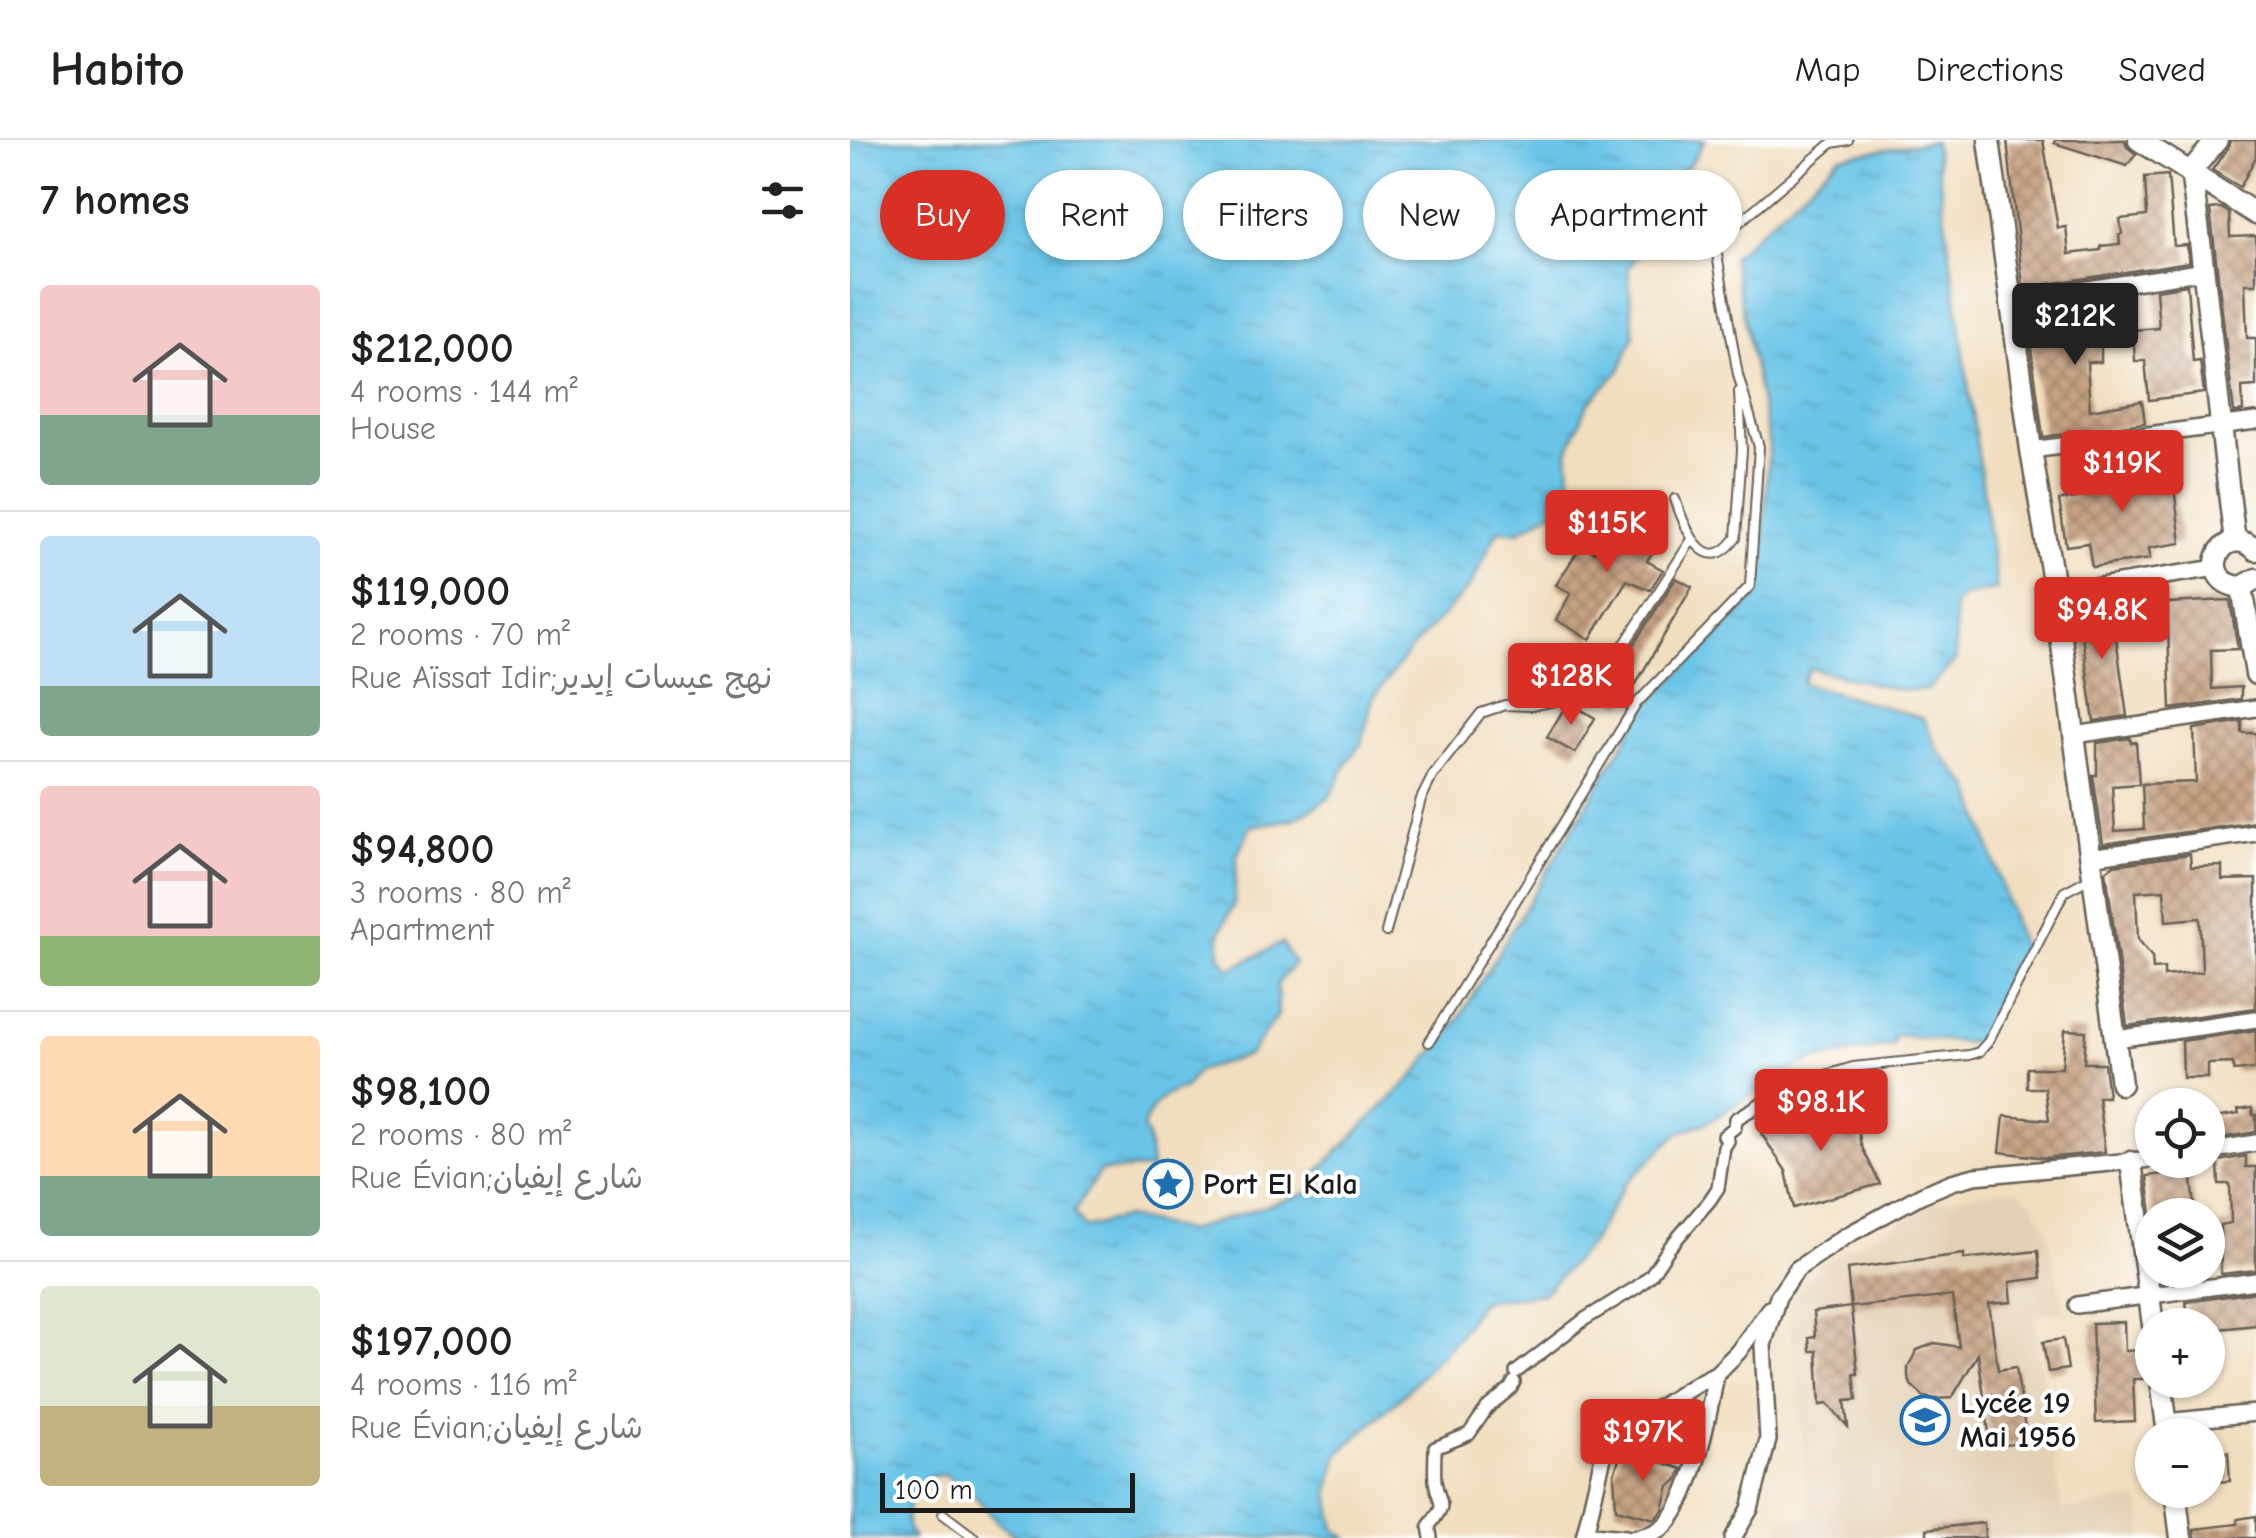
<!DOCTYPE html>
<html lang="en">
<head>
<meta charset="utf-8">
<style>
  body { margin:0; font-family:"Comic Neue","Playpen Sans Arabic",sans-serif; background:#f2f2f2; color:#222; height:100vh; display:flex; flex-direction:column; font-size:38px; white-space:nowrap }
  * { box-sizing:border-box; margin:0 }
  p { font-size:32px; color:#767676 }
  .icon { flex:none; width:55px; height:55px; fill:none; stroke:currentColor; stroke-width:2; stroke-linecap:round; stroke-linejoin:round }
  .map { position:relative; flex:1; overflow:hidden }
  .details { display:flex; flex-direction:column; background:#fff; width:850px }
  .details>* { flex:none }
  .hud { position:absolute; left:30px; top:30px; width:950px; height:90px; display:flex; gap:20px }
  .buttons { position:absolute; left:1285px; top:948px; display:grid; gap:20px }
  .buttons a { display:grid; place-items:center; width:90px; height:90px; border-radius:50%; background:#fff; box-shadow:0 2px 8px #0004; font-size:50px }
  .scale { position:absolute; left:30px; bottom:25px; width:255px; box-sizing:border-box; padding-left:10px; border:5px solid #1c1c1c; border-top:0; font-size:28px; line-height:35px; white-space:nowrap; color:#1c1c1c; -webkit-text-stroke:8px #fff; paint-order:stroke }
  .price { position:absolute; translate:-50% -85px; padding:0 22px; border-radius:10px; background:#d93025; color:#fff; font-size:32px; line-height:65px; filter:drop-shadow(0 2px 5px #0008) }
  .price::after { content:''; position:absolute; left:50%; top:60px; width:30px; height:22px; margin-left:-15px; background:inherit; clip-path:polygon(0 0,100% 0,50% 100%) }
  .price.current { background:#222; color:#fff }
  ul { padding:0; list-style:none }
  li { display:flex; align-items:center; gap:30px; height:250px; padding:0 40px }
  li+li { border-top:2px solid #e0e0e0 }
  li span { display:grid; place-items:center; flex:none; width:280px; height:200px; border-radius:10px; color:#555 }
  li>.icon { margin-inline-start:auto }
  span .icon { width:120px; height:120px; fill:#fffc; stroke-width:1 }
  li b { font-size:42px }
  h2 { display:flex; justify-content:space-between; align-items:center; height:120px; padding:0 40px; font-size:42px }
  .chip { padding:0 35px; border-radius:45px; background:#fff; box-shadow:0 2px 8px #0004; font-size:35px; line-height:90px }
  .chip.current { background:#d93025; color:#fff }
  header { display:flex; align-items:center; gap:60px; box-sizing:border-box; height:140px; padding:0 50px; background:#fff; border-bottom:2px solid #e0e0e0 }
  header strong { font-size:48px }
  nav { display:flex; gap:55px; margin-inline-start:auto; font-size:35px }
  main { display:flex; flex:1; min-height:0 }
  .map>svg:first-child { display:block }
</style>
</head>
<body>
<header>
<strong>Habito</strong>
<nav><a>Map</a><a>Directions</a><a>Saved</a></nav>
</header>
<main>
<section class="details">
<h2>7 homes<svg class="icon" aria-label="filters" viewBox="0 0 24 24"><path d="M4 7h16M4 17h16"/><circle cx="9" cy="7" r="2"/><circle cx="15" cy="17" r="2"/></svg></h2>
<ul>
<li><span style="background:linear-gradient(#f6c9c9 65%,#7fa58c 0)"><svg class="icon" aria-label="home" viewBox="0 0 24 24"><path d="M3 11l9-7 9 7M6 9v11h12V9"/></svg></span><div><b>$212,000</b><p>4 rooms · 144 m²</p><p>House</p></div></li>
<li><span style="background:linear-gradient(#bfe0f5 75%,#7fa58c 0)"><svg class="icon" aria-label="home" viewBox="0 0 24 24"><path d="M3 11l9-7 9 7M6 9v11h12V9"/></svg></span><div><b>$119,000</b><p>2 rooms · 70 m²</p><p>Rue Aïssat Idir;نهج عيسات إيدير</p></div></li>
<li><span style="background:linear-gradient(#f6c9c9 75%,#8fb573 0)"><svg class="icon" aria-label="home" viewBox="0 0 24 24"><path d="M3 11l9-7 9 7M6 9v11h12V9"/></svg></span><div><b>$94,800</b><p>3 rooms · 80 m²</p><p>Apartment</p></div></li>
<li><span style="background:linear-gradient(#ffd9b3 70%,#7fa58c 0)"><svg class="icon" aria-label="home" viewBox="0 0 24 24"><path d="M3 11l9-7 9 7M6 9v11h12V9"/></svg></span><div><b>$98,100</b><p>2 rooms · 80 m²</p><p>Rue Évian;شارع إيفيان</p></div></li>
<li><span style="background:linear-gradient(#dfe7d0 60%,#c2b280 0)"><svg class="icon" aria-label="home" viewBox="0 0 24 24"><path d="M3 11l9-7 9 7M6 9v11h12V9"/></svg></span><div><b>$197,000</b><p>4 rooms · 116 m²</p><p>Rue Évian;شارع إيفيان</p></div></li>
</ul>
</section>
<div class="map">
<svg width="1406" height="1398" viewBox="0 0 1406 1398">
  <defs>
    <pattern id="water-ripples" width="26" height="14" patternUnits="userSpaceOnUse" patternTransform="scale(2.5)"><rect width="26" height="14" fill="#6ac5e7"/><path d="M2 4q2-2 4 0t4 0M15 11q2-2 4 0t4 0" fill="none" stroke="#5ba9c6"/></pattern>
    <pattern id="building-cross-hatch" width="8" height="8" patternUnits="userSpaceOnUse" patternTransform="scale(2.5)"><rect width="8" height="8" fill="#c7a283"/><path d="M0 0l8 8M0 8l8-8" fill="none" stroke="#a1836a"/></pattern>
  </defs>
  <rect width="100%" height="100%" fill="#fff"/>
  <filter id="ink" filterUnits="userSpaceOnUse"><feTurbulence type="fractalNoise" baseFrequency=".01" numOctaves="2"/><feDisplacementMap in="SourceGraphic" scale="20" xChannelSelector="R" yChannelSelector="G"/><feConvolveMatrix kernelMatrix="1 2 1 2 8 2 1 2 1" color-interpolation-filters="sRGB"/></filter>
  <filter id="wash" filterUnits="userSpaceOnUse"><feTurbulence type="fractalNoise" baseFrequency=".0048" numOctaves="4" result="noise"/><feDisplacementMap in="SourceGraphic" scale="40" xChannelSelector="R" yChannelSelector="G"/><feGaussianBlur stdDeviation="2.25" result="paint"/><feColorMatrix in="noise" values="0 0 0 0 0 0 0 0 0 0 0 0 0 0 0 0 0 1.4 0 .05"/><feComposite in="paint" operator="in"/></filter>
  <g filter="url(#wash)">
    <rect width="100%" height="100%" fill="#f1debf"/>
    <!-- built -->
    <path fill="#e4d0b4" d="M1152,1050l17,1 15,14 13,24 17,83 -30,3 28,195 77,-11 5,39h-364l-1,-17 31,-4 -22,-213 33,-41 111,-59 40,-10z"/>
    <!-- water -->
    <path fill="url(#water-ripples)" stroke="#437082" stroke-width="2.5" d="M0,0h855l-14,23 -40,40 -5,39 -18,27 6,67 -14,34 -32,34 -20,47 4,49 -53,31 -21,-1 -27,55 -60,64 -38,49 -11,44 -14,20 -19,36 -35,21 -43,7 -14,29 -3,49 -14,28v24l10,13 52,-26 12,21 -17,20 1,31 -29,40 -52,16 -12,17c-23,5 -33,18 -42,39l5,11 3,31 -51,2 -26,41 10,16 42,-11 61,14 124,-39 6,-10 -1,-9 99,-98 43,-55 188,-314 114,-113 9,-149 -37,-187 108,-100 94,-16 63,448 -33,7 -10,8 2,56 -29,30h-27l-91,-22 -7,15 121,35 15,32 33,38 51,161 -41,89 -11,5 -75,-8 -2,10 -79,15 -29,13 -77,49 -30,11 -52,50 -36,61 -46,49 -63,8 -23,35 -53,57 -66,60 -10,39 6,37 12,9h-329l-21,-16 -22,-26 -31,-22 -16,3c-15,17 -32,41 -14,61h-64z"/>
    <g id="blocks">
      <!-- building -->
      <path fill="url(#building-cross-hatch)" fill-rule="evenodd" d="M1157,0h36l15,88 8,-1 3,27 32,-4v-4l19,-2 -1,-9 3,-1 -2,-15 27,-3 -2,-39 23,-2 6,71 13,-1 2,17 -166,26z
        M1205,0h70l2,7 9,7 -9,12 -73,-23z
        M1380,0h26v17l-16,30 -28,-17 16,-22z
        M1371,68l8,5 1,24 26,-1v48h-11l2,54h9v48l-14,1 1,24 -9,2 -24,-204z
        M1337,145l6,77 7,-1 4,32 -55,7 -4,-39h-10l-2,-31 26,-2 -3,-38z
        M1276,155l7,31 -32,8v28h-14l3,48 52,-9 3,22 -102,14 -17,-127 49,-8 3,19 32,2 -7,-25z
        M1321,324l10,79 -32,5 1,11 -58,8 -4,-24 -22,3 -7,-46 19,-2 -3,-21 62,-9 1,3z
        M788,379l25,15 -16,27 16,9 -13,20 -23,-10 -37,59 -34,-19 15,-27 -15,-8 25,-39 14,6 12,-20z
        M826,438l16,9 -69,119 -30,-21 24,-21 15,-17z
        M1380,460l8,49 -27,1 1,39 29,-2v12l-70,10 -4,-106z
        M1261,462l16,114 -33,5 -16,-114z
        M718,562l27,16 -20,35 -28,-16z
        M1392,581v12h14v89l-153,22 -10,-69h4v-32l33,-5 1,5 5,-1 3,42 -27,2 3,45 29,-2 -2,-45 54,-2 -2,-53z
        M1340,714l1,13 31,-1v14l34,-1v129l-129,18 -21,-155 8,-6zM1314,750l2,31 34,-3 2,54 -38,4v-8l-11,1 -1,-12 -14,-18 -2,-47z
        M1215,890l21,1 -2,32h20l4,34h-10l7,55 -59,6 -46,-6 4,-36 45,4 -4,-32h-18v-20h35z
        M1406,890v39l-22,2 -1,-8 -25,1v14h-25l-1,-37z
        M1004,967l7,38 19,39 -86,24 -8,-37 -25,-38 33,-21z
        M1402,968l1,7h3v17l-48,8v-21l31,-5 -1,-4z
        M1396,1016v11h10v103l-35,4 -1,-49 11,-2 -1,-39h-11l-1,-23z
        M1341,1031l5,44h-44l-5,-39z
        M1188,1111l3,27 -31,4 2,20 -23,2 9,66 18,-3 11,75 -36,5 -13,-93 -26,44 -19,1 -9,-2 -13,-12 -3,-9v-9l9,-17 18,-7 24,4 -7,-51 -101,11 7,67h-4l3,26 -12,1 3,26 -20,-23 -8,1 -3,-54h-7l-1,-13 6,-1 -2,-25 38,-5 -4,-38 117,-15v5z
        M1309,1130h42l1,7 -41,5z
        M1406,1152v33l-48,5v-5h-19l-3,-23z
        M1274,1182l1,29 17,-1 1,29h-10l2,42 -39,2 -4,-100z
        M1213,1199l5,30 -20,3 -5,-30z
        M773,1308l59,21 -5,12 -8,5 -6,24 -8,9 -39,-10 -2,-35z
        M1378,1312l2,29 -18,1 -2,-29z
        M1406,1376v22h-61l-1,-9 44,-5v-5z
        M1134,1383l1,15h-58v-9z"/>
    </g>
  </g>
  <g filter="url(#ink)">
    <use href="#blocks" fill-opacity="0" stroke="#676055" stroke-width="2.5"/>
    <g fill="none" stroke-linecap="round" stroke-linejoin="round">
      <!-- service casing -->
      <g stroke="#676055" stroke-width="12">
        <path id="service" d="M825,359c9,26 29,82 61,39l6,-88 -3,-58
          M536,792l35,-133 12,-24 48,-62 24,-8 25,1 26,-5 26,-17 30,-26 14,-16 65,-101
          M579,902l208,-339 113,-117 9,-139 -21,-72 -23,-132 117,-100 16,-3
          M955,941l48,-14 116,-12 10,-3 9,-10 76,-150 28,-15
          M93,1374l32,24"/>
      </g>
      <!-- pedestrian casing -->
      <g stroke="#676055" stroke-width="16">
        <path id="pedestrian" d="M666,1232l69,-53 52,-32 14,-12 18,-27 41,-48 8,-12 6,-41 4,-6 -4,-5 11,-9 1,-8 41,-25 28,-13
          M581,1398l-2,-12c20,-26 10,-19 6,-45 -1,-11 0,-22 0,-33l34,-14 18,-26 24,-20 3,-6"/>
      </g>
      <!-- minor casing -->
      <g stroke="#676055" stroke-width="20">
        <path id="minor" d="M1160,161l195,-30
          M1181,310l225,-29
          M1205,453l161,-25
          M1225,595l181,-27
          M1240,717l166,-24
          M1266,899l140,-20
          M1358,1011l48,-8
          M1227,1165l179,-24
          M1316,1282l90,-9
          M734,1398l21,-90 10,-12 83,-53 18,-9 22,-22 31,-43
          M735,1398l8,-3 33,3
          M784,1398c11,-2 21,-4 29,-11 28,-22 47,-117 53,-153
          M883,1398l17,-29 18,-69 -5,-95 15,-48 19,-28 47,-32 77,-42 31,-13 23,-6 177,-17"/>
      </g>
      <!-- tertiary casing -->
      <g stroke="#676055" stroke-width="25">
        <path id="tertiary" d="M1139,0l42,310 24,143 66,491
          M1289,0l117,74
          M1367,0l-26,31c17,123 28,247 44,370
          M1406,410c-34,-31 -63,33 -14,37l14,-8
          M1392,447l14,87
          M1281,1022l22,163
          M1311,1240l7,55
          M1325,1350l6,48"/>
      </g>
      <!-- service -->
      <use href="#service" stroke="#fff" stroke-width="8"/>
      <!-- pedestrian -->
      <use href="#pedestrian" stroke="#fff" stroke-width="11"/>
      <!-- minor -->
      <use href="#minor" stroke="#fff" stroke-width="15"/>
      <!-- tertiary -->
      <use href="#tertiary" stroke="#fff" stroke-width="20"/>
    </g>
  </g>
  <!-- icons -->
  <defs>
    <g id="sight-ring" transform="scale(2.5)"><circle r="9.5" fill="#fff" stroke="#1f6fb2" stroke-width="1.5"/><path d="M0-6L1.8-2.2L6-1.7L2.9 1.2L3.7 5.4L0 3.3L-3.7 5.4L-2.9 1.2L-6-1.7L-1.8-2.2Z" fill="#1f6fb2"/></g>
    <g id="school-ring" transform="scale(2.5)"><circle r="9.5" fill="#fff" stroke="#1f6fb2" stroke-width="1.5"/><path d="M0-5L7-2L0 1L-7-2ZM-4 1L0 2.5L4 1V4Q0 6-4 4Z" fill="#1f6fb2"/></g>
  </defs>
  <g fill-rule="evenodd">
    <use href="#sight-ring" x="318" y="1044"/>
    <use href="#school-ring" x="1075" y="1280"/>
  </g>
  <g text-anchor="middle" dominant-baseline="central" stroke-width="8" stroke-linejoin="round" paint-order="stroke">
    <!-- poi labels -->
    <g font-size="30" font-weight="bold" fill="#1c1c1c" stroke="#fff" text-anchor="start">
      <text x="353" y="1044">Port El Kala</text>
      <text x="1110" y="1263">Lycée 19<tspan x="1110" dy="34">Mai 1956</tspan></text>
    </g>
  </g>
</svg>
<div class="buttons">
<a><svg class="icon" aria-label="locate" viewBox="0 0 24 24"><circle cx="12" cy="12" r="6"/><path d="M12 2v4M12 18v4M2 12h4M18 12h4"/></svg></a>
<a><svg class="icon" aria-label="layers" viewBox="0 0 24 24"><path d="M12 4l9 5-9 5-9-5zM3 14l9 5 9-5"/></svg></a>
<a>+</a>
<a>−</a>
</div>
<div class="scale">100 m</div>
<b class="price current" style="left:1225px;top:228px">$212K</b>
<b class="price" style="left:1272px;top:375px">$119K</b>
<b class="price" style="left:757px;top:435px">$115K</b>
<b class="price" style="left:1252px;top:522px">$94.8K</b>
<b class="price" style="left:721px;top:588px">$128K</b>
<b class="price" style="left:971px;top:1014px">$98.1K</b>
<b class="price" style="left:793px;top:1344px">$197K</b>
<div class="hud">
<a class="chip current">Buy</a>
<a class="chip">Rent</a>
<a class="chip">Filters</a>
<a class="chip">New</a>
<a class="chip">Apartment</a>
</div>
</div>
</main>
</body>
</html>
